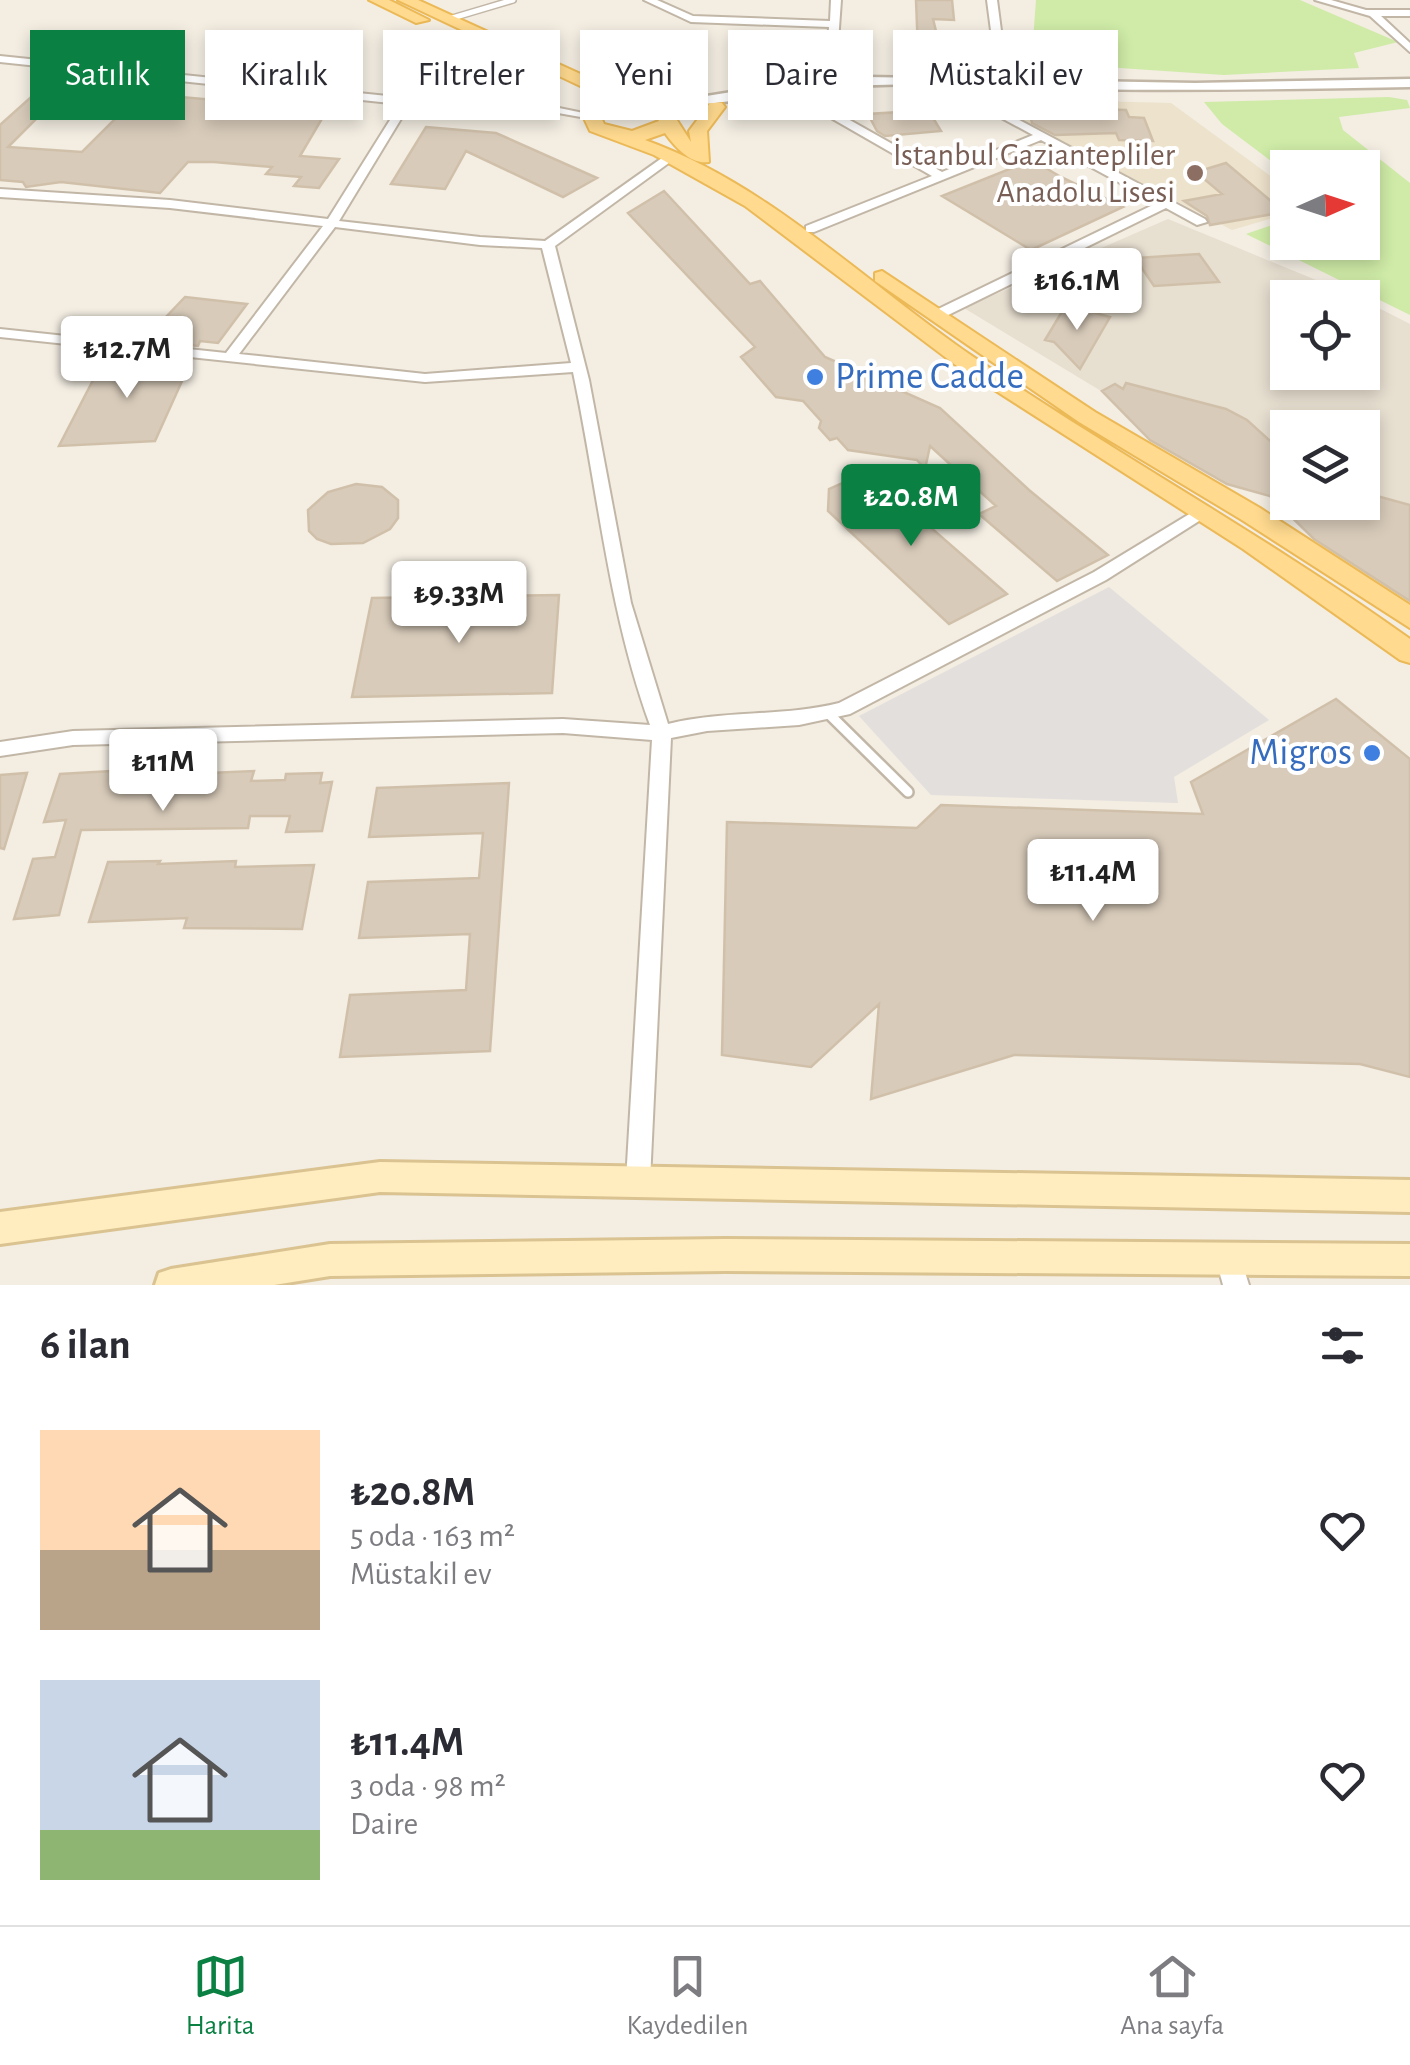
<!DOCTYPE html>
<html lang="tr">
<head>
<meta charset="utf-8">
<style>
  body { margin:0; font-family:"Alegreya Sans",sans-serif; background:#f2f2f3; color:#2b2b33; height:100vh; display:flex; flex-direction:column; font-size:38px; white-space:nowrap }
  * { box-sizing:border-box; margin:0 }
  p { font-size:32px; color:#7c7c81 }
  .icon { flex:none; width:55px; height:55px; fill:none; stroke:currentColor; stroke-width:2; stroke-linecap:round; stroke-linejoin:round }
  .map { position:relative; height:1285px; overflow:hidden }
  .drawer { display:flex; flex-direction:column; background:#fff; flex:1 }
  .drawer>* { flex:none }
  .guide { position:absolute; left:30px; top:30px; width:1350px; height:90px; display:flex; gap:20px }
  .needle { width:65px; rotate:87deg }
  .tools { position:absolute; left:1270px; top:150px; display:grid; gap:20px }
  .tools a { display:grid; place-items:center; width:110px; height:110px; border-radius:0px; background:#fff; box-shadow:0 5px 15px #0003; font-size:50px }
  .price { position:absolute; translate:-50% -85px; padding:0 22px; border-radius:10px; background:#fff; color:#222; font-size:32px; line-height:65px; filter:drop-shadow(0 2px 5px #0008) }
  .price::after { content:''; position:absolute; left:50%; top:60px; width:30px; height:22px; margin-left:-15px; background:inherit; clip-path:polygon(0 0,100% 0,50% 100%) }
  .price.active { background:#0b8043; color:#fff }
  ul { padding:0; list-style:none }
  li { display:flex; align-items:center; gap:30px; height:250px; padding:0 40px }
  li span { display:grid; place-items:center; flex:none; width:280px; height:200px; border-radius:0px; color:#555 }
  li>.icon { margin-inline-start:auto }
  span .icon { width:120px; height:120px; fill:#fffc; stroke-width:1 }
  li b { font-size:42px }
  h2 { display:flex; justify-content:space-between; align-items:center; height:120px; padding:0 40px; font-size:42px }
  .tag { padding:0 35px; border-radius:0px; background:#fff; box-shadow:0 5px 15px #0003; font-size:35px; line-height:90px }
  .tag.active { background:#0b8043; color:#fff }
  .tab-bar { display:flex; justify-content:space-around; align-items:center; height:140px; border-top:2px solid #e1e1e2; background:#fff; font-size:28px; color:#7c7c81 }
  .tab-bar a { display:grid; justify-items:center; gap:5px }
  .tab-bar .active { color:#0b8043 }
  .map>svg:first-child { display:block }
</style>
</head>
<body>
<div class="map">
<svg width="1410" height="1285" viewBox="0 0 1410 1285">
  <rect width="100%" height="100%" fill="#f3ede2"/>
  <!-- residential -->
  <path fill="#e7dfd0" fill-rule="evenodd" d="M1168,219l189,78 -69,1v74h74l1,-72 47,24v270l-175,-122 -271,-164zM1288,428h74v74h-74z"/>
  <!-- education -->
  <path fill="#ede2cb" d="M978,98l193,5 116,85v26l-55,16z"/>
  <!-- green -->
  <path fill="#cfeba7" d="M1036,0h264l98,42 -44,11 5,15 -135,7 -164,-11 -27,-23z
    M1389,97l18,3 3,8 -71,9 4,13 67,53v132l-164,-81 41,-14 1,22h74v-74h-74l-1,5 -65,-49 -18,-22z"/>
  <!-- parking -->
  <path fill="#e3dfdc" d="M1109,587l160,133 -95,57 4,26 -247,-8 -72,-79z"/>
  <!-- building -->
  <path fill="#d8cbba" stroke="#d0c0aa" stroke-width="2.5" d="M916,0h36l2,20 -21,-1 8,32h-23z
    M622,57l25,13 -27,10 -25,-13z
    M49,81l52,4 -33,30 -26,-2 -34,34 74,5 45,-45h7l14,-13 179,16 -27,46 39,3 -20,29 -25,-2 7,-9 -35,-3 6,-7 -58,-5h-26l-28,31 -99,-11 -35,5 -3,-5 -23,-2v-55z
    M924,103l17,28 -56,5 -8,-5 -9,-17 32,-2 -3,-7z
    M1061,108l65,2 3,7 15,1 9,23 -34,-1 -3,-7 -61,2 -23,-12 -2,-8 34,1z
    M426,127l70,6 101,45 -34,19 -97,-46 -21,38 -54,-5z
    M1032,160l29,17 62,30 -92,43 -89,-54z
    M1226,163l58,49 -74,13 -3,-9 -23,-15 38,-7 -26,-22z
    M664,191l86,93 10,-3 65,76 115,51 89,82 79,65 -51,26 -78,-67 17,-8 -66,-60 -5,23 -8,-9 -69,-10 -11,-12 -7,2 -11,-12 2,-7 -18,-20 -27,-4 -35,-40 14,-10 -127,-134z
    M1199,254l20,28 -65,4 -19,-28z
    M185,297l62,7 -29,39 -18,-2 -2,5 -54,-6z
    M1066,305l44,12 -30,52 -26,-27 -9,-2z
    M132,355l59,6 -36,80 -96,5 45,-87h24z
    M1126,383l100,26 21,11 41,37v45h74v-10l48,13v96l-96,-62 -44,-43 -43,-12 -77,-44 -48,-49 13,-7 8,5z
    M867,472l140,122 -58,30 -121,-113 1,-22z
    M356,484l26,3 16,13v18l-8,11 -27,14 -32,1 -14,-5 -8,-8 -1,-21 20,-18z
    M559,595l-7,98 -200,4 20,-99z
    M1336,699l74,60v318l-50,-13 -346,-9 -143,44 8,-95 -68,63 -89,-12 5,-233 190,6 24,-23 262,9 -12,-32z
    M112,771h74l-1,3 69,-3 -3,10 34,-1 1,-6 36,-1 -2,10 12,-1 -10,49 -36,1 4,-16h-40l-2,12 -167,2 -22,85 -45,4 19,-60 22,-2 11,-37 -22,2 16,-48z
    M27,773l-23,76 -4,-1v-73z
    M509,783l-19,268 -150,6 10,-62 116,-5 4,-56 -111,4 9,-56 111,-4 4,-45 -114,4 8,-49z
    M160,861l-2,3 78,-3 -1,6 79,-2 -12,64 -118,-1 3,-10 -98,4 19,-60z"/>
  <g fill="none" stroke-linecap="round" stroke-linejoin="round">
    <!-- service-far1 casing -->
    <g stroke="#c2b7a7" stroke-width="8">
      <path id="service-far1" d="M449,19l64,-19"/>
    </g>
    <!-- service casing -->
    <g stroke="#c2b7a7" stroke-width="14">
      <path id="service" d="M829,714l79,78"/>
    </g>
    <!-- minor casing -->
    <g stroke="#c2b7a7" stroke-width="4">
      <path id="minor" d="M644,0h13l36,16 137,5 1,-21h10l-4,56 4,27 -5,3 -5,-3 -4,-27 2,-29 -138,-5z
        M987,0h10l11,84 -5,3 -5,-3z
        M1315,0h16l35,10h44v6h-29l29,27v9l-40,-36z
        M0,56l407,42 105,1 23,-11 8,-14 4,-1 5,3 -9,16 -18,9 73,15 -6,3 -79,-14 -103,-1 -71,117 141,16 65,4 124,-88h8v4l-122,89 34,134 42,223 37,121c56,-14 115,-7 171,-21l255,-131 102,-62 6,-1 8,5 -104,66 -256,134 -51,11 -92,6 -36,7 -21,443 -3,9 -9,3 -9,-3 -3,-9 26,-441 -89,-7 -490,12 -73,11v-14l73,-11 490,-12 87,6c-42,-115 -52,-235 -77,-353l-148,10 -425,-45v-8l226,24 97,-127 -153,-18 -170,-11v-8l170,11 158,19 72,-115 -400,-42zM335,227l145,18 62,3 29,115 -146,11 -186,-20z
        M961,89l244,130 2,3 -10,3 -31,-17 -224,110h-10v-6l225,-109 -116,-63 -227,92h-8v-6l126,-50 -108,-62 -22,-17v-4h8l22,17 110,62 91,-37 -76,-41v-4z
        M1228,1243l9,4 12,38h-26l-8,-29 4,-9z"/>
    </g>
    <!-- tertiary casing -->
    <g stroke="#c2b7a7" stroke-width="5">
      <path id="tertiary" d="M867,77l328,6 215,-4v8c-109,2 -218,4 -327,2 -83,-2 -168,-9 -251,-1 -32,3 -168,26 -187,15l6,-4h37l81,-13z"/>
    </g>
    <!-- secondary casing -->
    <g stroke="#dac390" stroke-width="6">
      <path id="secondary" d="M380,1162l1030,18v32l-1030,-20 -380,52v-32z
        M725,1239l685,5v32l-685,-5 -395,5 -56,9h-119l4,-12 12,-4 159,-25z"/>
    </g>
    <!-- primary casing -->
    <g stroke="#ecb957" stroke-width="4">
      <path id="primary" d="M369,0h20l40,20 -13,3z
        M398,0h20l202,92 46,11 25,39 -2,-11 21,-28h12l3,4 -18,24 2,31c-18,3 -34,-15 -44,-29l-20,7c123,44 221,143 327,216 143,98 296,181 438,283v24l-10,-3 -157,-111 -286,-183 -212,-160 -91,-51 -64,-24 -7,-15 16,-14 11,-2zM627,106l27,5 5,10 -27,10 -28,-7 -3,-7 10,-7z
        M882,271l213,141 165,96 150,97v23l-168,-108 -163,-98 -204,-141v-8z"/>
    </g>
    <!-- service-far1 -->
    <use href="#service-far1" stroke="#fff" stroke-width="5"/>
    <!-- service -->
    <use href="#service" stroke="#fff" stroke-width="9"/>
    <!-- minor -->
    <use href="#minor" fill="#fff" fill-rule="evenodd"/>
    <!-- tertiary -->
    <use href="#tertiary" fill="#fff" fill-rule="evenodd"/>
    <!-- secondary -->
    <use href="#secondary" fill="#ffedc0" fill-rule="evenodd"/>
    <!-- primary -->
    <use href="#primary" fill="#ffda8f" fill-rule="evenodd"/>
  </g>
  <!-- markers -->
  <circle fill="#8d6e63" stroke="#fff" stroke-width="4" cx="1195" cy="173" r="10"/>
  <g fill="#3f7fe0" stroke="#fff" stroke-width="4">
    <circle cx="815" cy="377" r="10"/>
    <circle cx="1372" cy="753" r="10"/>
  </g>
  <g text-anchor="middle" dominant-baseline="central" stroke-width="8" stroke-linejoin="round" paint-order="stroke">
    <!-- far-education labels -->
    <g font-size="32" fill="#785e54" stroke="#fff" text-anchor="end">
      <text x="1175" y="155">İstanbul Gaziantepliler<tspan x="1175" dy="37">Anadolu Lisesi</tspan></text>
    </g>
    <!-- shop labels -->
    <g font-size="38" fill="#366cbe" stroke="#fff" text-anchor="start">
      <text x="835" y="377">Prime Cadde</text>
      <text x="1352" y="753" text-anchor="end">Migros</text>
    </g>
  </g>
</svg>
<div class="tools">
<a><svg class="needle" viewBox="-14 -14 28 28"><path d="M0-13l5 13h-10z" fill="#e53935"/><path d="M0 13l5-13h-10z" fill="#7c7c81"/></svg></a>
<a><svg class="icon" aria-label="locate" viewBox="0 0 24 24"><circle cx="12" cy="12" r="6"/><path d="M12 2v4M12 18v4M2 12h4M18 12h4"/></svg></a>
<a><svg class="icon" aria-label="layers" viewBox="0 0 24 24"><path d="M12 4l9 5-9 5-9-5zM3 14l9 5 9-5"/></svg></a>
</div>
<b class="price" style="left:1077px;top:333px">₺16.1M</b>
<b class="price" style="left:127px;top:401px">₺12.7M</b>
<b class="price active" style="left:911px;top:549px">₺20.8M</b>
<b class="price" style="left:459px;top:646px">₺9.33M</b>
<b class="price" style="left:163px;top:814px">₺11M</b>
<b class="price" style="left:1093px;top:924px">₺11.4M</b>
<div class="guide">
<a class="tag active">Satılık</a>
<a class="tag">Kiralık</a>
<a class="tag">Filtreler</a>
<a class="tag">Yeni</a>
<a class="tag">Daire</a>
<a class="tag">Müstakil ev</a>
</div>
</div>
<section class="drawer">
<h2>6 ilan<svg class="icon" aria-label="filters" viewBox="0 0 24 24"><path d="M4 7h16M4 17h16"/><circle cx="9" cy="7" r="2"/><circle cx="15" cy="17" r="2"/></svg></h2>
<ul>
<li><span style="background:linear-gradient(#ffd9b3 60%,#b9a48a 0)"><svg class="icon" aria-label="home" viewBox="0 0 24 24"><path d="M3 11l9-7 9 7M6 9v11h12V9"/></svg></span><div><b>₺20.8M</b><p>5 oda · 163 m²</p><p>Müstakil ev</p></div><svg class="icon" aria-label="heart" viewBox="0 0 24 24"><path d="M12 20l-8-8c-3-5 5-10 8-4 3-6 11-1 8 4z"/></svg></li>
<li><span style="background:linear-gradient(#c9d6e8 75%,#8fb573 0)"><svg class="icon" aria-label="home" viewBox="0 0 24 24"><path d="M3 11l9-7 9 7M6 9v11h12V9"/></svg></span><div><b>₺11.4M</b><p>3 oda · 98 m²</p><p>Daire</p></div><svg class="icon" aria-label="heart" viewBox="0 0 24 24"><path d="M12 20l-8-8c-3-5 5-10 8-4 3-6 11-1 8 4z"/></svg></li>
</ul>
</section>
<nav class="tab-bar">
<a class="active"><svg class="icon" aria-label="map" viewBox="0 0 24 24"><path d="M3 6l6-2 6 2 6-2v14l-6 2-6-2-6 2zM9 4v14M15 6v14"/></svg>Harita</a>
<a><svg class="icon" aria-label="saved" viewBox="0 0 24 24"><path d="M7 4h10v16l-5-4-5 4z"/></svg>Kaydedilen</a>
<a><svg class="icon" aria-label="home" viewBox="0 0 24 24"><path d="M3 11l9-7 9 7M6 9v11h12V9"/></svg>Ana sayfa</a>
</nav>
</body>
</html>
